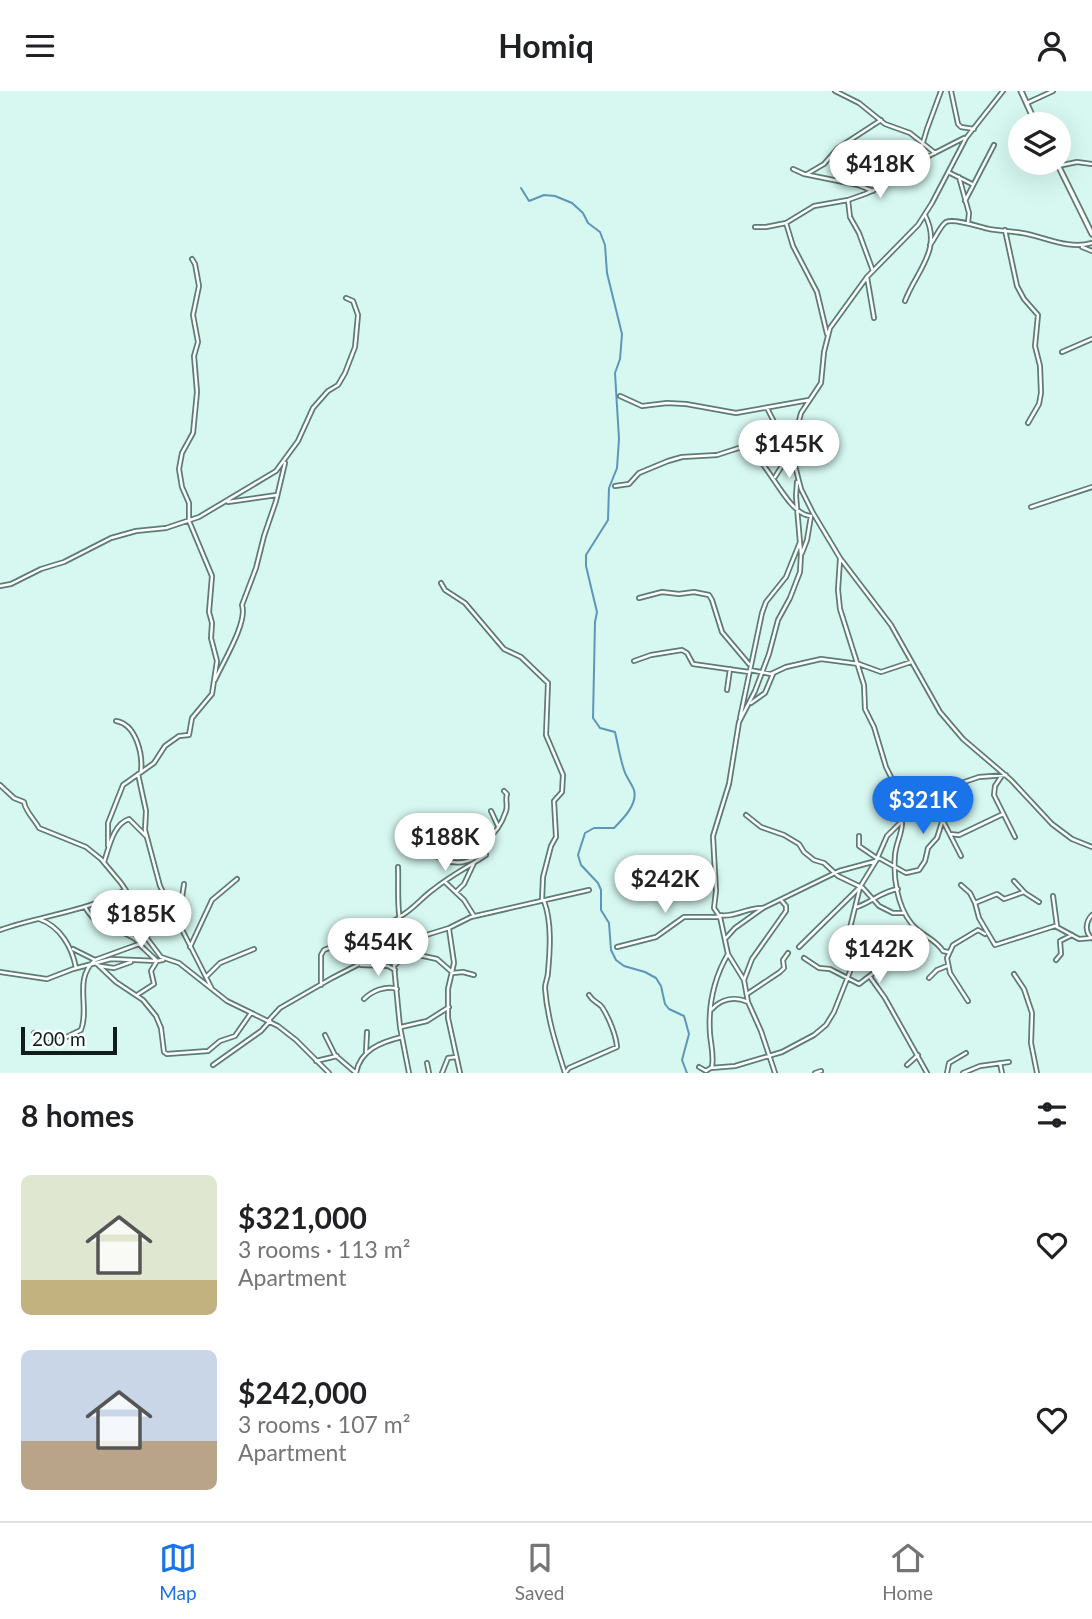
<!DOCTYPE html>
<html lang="en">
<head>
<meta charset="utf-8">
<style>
  body { margin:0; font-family:Lato,sans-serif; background:#f6f6f6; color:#202124; height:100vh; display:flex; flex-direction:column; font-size:26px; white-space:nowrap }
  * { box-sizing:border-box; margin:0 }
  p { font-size:23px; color:#757577 }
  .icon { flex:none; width:38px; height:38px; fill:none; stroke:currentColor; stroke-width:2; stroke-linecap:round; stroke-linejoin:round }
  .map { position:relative; height:982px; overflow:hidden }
  .drawer { display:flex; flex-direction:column; background:#fff; flex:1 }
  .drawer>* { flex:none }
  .buttons { position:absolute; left:1008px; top:21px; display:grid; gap:14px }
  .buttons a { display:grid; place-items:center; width:63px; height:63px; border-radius:50%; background:#fff; box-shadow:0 7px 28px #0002; font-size:35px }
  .scale { position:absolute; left:21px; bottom:18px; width:96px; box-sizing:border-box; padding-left:7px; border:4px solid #101d1a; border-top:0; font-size:19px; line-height:24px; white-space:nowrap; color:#101d1a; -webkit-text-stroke:5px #f8fffd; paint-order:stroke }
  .price { position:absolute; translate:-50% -60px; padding:0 16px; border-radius:24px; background:#fff; color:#222; font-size:23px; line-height:46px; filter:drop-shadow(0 2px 4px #0008) }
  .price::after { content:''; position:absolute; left:50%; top:42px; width:21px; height:16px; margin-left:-10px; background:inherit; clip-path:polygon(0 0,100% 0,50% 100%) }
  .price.active { background:#1a73e8; color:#fff }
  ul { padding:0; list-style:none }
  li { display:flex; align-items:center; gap:21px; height:175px; padding:0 21px }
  li span { display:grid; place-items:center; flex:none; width:196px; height:140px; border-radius:10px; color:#555 }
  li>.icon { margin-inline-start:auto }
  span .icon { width:84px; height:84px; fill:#fffc; stroke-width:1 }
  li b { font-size:30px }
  h2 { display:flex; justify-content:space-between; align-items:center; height:84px; padding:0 21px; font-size:30px }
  header { display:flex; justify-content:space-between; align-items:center; height:91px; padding:0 21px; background:#fff; font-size:32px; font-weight:700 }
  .menu { display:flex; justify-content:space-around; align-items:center; height:98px; border-top:2px solid #e0e0e0; background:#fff; font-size:19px; color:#757577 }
  .menu a { display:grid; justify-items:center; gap:4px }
  .menu .active { color:#1a73e8 }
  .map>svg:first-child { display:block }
</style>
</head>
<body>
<header><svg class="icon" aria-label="menu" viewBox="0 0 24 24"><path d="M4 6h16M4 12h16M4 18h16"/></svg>Homiq<svg class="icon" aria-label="person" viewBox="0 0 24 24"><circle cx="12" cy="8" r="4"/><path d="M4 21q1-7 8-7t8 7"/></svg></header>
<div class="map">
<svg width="1092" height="982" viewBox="0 0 1092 982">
  <rect width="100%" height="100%" fill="#d6f8f0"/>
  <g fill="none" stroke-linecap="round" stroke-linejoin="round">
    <!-- stream -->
    <path stroke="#5e96b9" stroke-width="2" d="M521,97l8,13 15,-6 11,1 17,7 11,10 5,10 12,9 5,13 2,28 15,61 -2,25 -5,14 4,66 -2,29 -8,20 -1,32 -22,35v11l11,46 -2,10 -2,96 7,10 15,4c3,13 5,26 9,38 2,7 8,14 10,20 4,14 -11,29 -20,38h-20l-9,5 -7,22 3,10 17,18 3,7v20l8,13 2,27 5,10 8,6 21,6 11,6 5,8 4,18 4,5 15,7 5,18 -7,26 5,13"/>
    <!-- minor casing -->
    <g stroke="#5d7c74" stroke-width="6">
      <path id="minor" d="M835,0l24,12 26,21 25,9 25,20
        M951,0l7,33 3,3 13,2
        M1003,0l-37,47 -34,65 -14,22 -51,52 -37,51 -6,24 -3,31 -20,30 -9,35 1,10 8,31 12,24 27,45 51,67 49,87 23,27 48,41 41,44 20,15 20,8
        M1027,12l26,-12
        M833,63c17,2 21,18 28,32
        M917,71l47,-24
        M882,75l7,17
        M1058,75l19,-4 15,2
        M793,78l11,5 54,11 15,6
        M950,82l22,11
        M807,83l17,-10 14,-16 43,-28
        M959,86l10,36 -1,10
        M848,109l2,17 9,16 14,38
        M965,110l29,-56
        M786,132l7,23 24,46 10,42
        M755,136h11l20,-4 28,-17 34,-6 17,-6 18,-8 30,-19 5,-8 9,-30 14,-38
        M1005,139l12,56 7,13 14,16 -3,31 5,20 1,27 -2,11 -11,19
        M930,154c5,-6 10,-19 16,-23 8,-4 34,5 43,7 11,2 22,2 33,4 24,4 46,17 70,10
        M1082,156l10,4
        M867,186l7,41
        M905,210c11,-30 38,-51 20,-86
        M1062,261l30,-13
        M620,305l22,10 25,-3 19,1 50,9 73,-13
        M767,317l24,47
        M775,386l15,-24
        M615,395l14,-2 10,-11 29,-12 14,-4 35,-2 28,-9c24,15 42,69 66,70
        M228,411l49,-7
        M1031,416l61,-20
        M189,430v-18l-7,-16 -3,-18 3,-16 11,-20 4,-41 -3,-36 4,-14 -5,-27 6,-29 -4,-22 -3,-5
        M802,462l5,-13 4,-24
        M840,468l-2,31 2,19 24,76 1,24 9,18 12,40 10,20 5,27
        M441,492l4,7 20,13 39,46 17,8 27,26 -2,52 17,40 -1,17 -8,9 2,36 -5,9 -8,31 -1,23
        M0,495l11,-2 30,-15 23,-7 47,-24 25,-7 30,-3 33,-11 77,-46 22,-30 15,-33 15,-17 10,-6 7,-12 10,-26 3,-32 -5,-14 -7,-3
        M639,507l23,-6 17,2 15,-2 15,3 3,5 10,32 27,32
        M634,570l17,-6 31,-5 5,3 6,11 56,8
        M750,579l21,4 15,-7 35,-8 38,5 22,8 30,-10
        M215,589c8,-18 33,-58 27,-75l14,-37 8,-32 12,-35 9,-38
        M727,599l3,-21
        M751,612l14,-10 8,-19
        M740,627l22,-105 4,-11 20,-25 14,-35
        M116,630c20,3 27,33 25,51
        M138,683l8,37 -1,19 15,56 52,103
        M1001,686l-6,9 -1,9 21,42
        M0,694l14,13 10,4c1,9 11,18 15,26l47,19 15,12 20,24 8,12 14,38 18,24 18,6 48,38 51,25 18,14 33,33
        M898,697l28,5
        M953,704l10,-11
        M491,720l7,15
        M746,724l15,12 23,8 15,9 5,8 10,8 10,3 14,13 25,12 16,18 14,7h11
        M943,730l18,35
        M902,732c0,11 -6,20 -7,32 -2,22 2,50 16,68 9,12 24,15 32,28l5,1
        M950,743l9,1 44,-21
        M408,745c7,8 14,10 22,16 15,11 30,15 46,5l1,-3
        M859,745v10l19,13
        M108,755v-23l15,-38 31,-22 11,-17 14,-10 10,-1 3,-17 20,-24 5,-33 -6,-23 1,-15 -3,-11 3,-36 -23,-55
        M879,767l27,15 13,-3 6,-9 3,-13 9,-10 11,-35
        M104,771c5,-14 9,-38 25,-43l17,17
        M398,776c1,25 -3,51 9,75
        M1014,790l11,12 14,9
        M445,791l19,18 10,16
        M961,794l9,8 5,10
        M456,801l8,-8 10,-21
        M1024,801l-20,7 -7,-5 -22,9 4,15 16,27 60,-19 24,13 13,-1
        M1053,805l4,30
        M110,807l5,10 2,18 13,10
        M544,810c8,21 6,49 4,71 0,6 -3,10 -3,16 2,29 11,57 20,85
        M85,816c16,28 35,18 54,35
        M857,816c15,-5 25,-16 41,-18
        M719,824c16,3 28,-8 44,-7
        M1092,824c-6,6 -8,17 0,23
        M399,826c14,-7 22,-19 35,-28 16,-13 34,-22 52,-34l-1,-14c10,-7 17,-18 21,-30 2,-6 -1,-11 1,-17l-3,-3
        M39,828c21,7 33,28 37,49
        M178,833l6,-40
        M449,838l5,34 -6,26v29l12,55
        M0,839c42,-15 86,-18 125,-40
        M726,847l9,-10 28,-20 76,-37 37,-10 11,-25 15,-15 6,-20 71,-24 27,-2
        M334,855l28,7 8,5
        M190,856l22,-47 25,-21
        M398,856l-4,8v11l6,61 9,46
        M617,856l39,-10 28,-20h36
        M799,856l61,-60
        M73,858l22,11
        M804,867l15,10 11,1 29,15 29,-22 -2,-5
        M1056,869l5,-6 -1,-13 12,-6
        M96,872l20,19 27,18 13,16 5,12 3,24 3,2 41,-3 12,-10 15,-5 16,-23
        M361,874l27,1 7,4
        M100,875l14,2 17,-6
        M394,875l10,-10 10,-2 23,5 16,14
        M0,881l47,7 26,-10 38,-10 46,2
        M453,882l10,-1 11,3
        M1014,883l10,15 8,24 -1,30 6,30
        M206,886l14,-14 34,-14
        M870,886l15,21 42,75
        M929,887l8,-8 10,-4
        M744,889l8,-21 34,-48v-5l-5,-6
        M321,894v-30l3,-5 28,-11 12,-2 35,-19
        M747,903l33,-22 4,-4 -1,-8 5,-7
        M137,904l17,-11 -3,-13 6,-10
        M364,908c8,-8 22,-14 33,-10
        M968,910l-18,-28 -3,-15 6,-13 25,-15 7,4
        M711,919c10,-11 23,-14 37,-8
        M269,929l11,-12 52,-30 41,-21 50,-21 26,-8 22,-11 118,-27
        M401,936l26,-6 22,-14
        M34,942l8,8 10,3 29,-14c9,-23 -8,-51 14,-70l44,-16 18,17 6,-1
        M325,944l10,20 21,18
        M366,961l1,-20
        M316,970l21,-5
        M427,972l2,10
        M1000,972l2,10
        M213,974l48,-34 9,-10
        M907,974l11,-10
        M699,976l7,4 6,-4c2,-12 -1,-22 -2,-33 -2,-29 4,-56 18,-80
        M711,977l24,-2 47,-14 32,-17 12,-10 8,-13 17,-43 -2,-37 11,-45 16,-26
        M356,982c4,-23 25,-31 46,-36
        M442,982l6,-15 8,-1
        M565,982l4,-5 48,-21c-1,-12 -8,-29 -15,-40 -4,-5 -9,-5 -13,-12
        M775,982l-14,-42 -13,-29 -4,-22 -16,-26 -8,-37 -6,-9 2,-17 -3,-55 16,-52 10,-62 16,-31 14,-37 9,-34 12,-22 10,-26 1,-18 -5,-58 1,-14
        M815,982l6,-2
        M947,982l2,-10 17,-10
        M963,982l17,-7 29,-4"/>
    </g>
    <!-- tertiary casing -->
    <g stroke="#5d7c74" stroke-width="7">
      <path id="tertiary" d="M1021,0l15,33
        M1057,72l35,71"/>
    </g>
    <!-- minor -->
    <use href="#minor" stroke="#fff" stroke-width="2.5"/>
    <!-- tertiary -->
    <use href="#tertiary" stroke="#fff" stroke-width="3.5"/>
  </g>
</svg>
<div class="buttons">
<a><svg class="icon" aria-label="layers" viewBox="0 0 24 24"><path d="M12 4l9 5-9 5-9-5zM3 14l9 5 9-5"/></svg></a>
</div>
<div class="scale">200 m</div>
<b class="price" style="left:880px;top:109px">$418K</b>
<b class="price" style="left:789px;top:389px">$145K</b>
<b class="price active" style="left:923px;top:745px">$321K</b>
<b class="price" style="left:445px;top:782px">$188K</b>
<b class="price" style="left:665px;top:824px">$242K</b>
<b class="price" style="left:141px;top:859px">$185K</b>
<b class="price" style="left:378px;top:887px">$454K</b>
<b class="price" style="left:879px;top:894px">$142K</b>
</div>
<section class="drawer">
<h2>8 homes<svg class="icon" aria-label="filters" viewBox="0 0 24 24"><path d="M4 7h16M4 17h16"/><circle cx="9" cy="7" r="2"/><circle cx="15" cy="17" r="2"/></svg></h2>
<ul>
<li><span style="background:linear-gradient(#dfe7d0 75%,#c2b280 0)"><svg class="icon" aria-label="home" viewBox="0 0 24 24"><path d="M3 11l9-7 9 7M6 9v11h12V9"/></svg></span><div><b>$321,000</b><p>3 rooms · 113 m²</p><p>Apartment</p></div><svg class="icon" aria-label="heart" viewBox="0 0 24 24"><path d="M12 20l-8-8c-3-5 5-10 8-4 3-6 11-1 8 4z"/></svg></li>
<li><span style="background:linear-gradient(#c9d6e8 65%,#b9a48a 0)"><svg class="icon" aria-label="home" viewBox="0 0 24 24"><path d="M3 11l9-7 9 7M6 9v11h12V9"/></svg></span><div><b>$242,000</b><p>3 rooms · 107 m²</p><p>Apartment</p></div><svg class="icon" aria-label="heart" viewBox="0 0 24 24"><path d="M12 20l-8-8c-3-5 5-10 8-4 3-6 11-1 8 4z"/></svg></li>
</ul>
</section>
<nav class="menu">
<a class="active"><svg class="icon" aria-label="map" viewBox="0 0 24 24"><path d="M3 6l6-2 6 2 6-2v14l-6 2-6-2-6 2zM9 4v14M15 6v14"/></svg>Map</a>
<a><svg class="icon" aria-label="saved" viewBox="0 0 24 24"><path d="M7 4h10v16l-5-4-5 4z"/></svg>Saved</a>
<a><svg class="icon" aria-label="home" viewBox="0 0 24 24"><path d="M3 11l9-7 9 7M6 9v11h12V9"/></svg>Home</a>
</nav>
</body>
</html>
